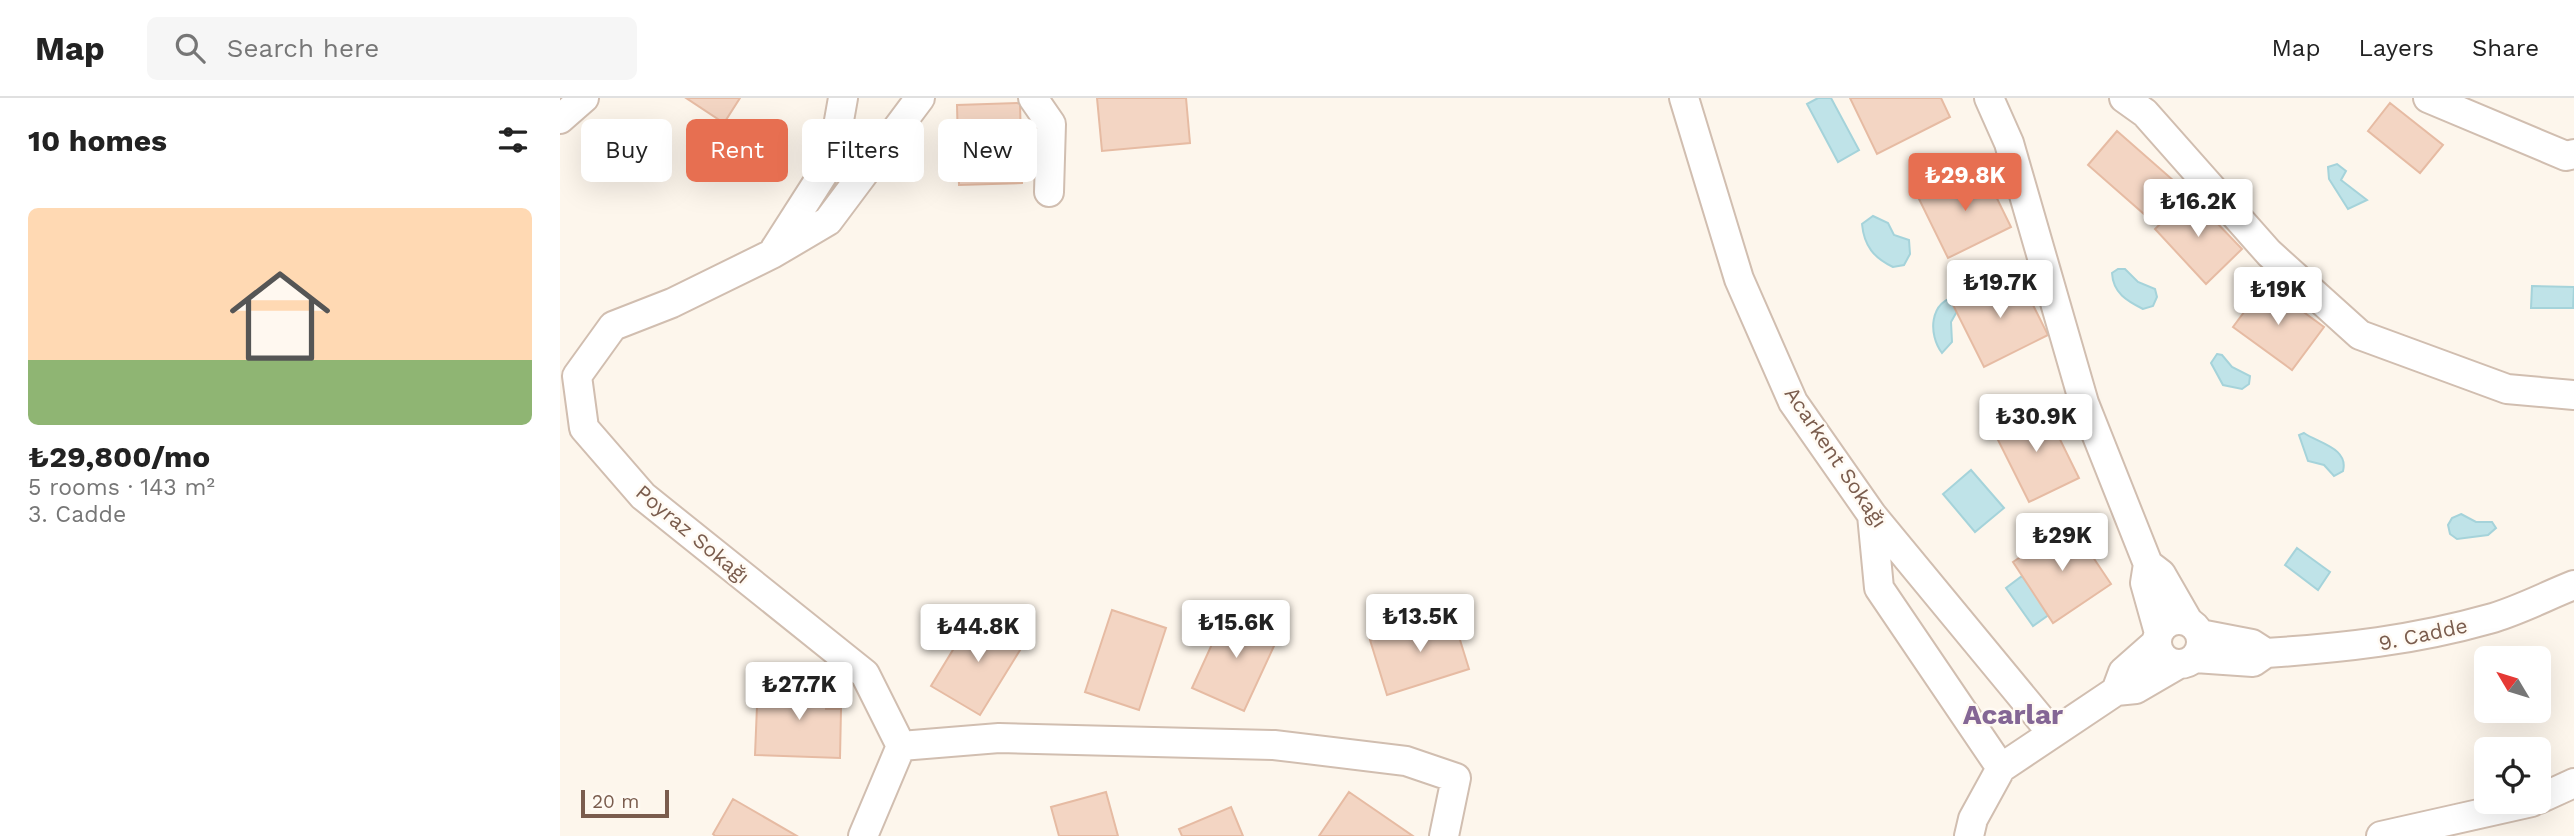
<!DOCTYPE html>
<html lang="en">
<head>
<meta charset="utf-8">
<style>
  body { margin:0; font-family:"Work Sans",sans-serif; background:#f6f6f6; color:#222; height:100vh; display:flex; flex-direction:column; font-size:26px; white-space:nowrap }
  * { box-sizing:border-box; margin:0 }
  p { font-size:23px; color:#767676 }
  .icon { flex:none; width:38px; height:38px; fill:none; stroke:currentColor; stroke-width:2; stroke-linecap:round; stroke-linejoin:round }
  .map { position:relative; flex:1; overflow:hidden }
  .details { display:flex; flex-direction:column; background:#fff; width:560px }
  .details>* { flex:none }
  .banner { position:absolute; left:21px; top:21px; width:665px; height:63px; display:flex; gap:14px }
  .needle { width:46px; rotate:308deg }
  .controls { position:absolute; left:1914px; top:548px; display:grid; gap:14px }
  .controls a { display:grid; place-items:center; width:77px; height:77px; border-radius:10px; background:#fff; box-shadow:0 7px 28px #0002; font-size:35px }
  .scale { position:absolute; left:21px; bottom:18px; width:88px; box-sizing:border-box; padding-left:7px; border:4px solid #7a5c4d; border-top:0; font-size:19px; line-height:24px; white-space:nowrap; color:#7a5c4d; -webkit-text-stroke:5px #fffaf3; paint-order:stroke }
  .price { position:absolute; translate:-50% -60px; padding:0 16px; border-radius:7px; background:#fff; color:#222; font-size:23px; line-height:46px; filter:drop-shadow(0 2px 4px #0008) }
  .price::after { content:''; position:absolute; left:50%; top:42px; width:21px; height:16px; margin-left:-10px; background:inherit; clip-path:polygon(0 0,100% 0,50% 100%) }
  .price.on { background:#e76f51; color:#fff }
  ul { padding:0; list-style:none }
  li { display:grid; align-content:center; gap:14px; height:371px; padding:0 28px }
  li span { display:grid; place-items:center; height:217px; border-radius:10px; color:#555 }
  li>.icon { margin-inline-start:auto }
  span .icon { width:126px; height:126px; fill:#fffc; stroke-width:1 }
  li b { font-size:30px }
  h2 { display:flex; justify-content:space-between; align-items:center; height:84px; padding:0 28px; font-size:30px }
  .chip { padding:0 24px; border-radius:10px; background:#fff; box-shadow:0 7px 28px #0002; font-size:24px; line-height:63px }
  .chip.on { background:#e76f51; color:#fff }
  header { display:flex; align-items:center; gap:42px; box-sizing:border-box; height:98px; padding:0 35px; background:#fff; border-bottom:2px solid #e0e0e0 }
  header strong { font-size:33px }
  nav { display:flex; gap:38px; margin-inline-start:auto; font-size:24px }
  .search { width:490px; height:63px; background:#f6f6f6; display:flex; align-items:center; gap:18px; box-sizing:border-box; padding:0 24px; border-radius:10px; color:#767676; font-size:26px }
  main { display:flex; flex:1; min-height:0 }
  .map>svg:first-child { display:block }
</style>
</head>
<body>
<header>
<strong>Map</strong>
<div class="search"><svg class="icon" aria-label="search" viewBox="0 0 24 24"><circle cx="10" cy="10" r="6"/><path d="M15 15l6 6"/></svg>Search here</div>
<nav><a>Map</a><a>Layers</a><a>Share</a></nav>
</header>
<main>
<section class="details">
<h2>10 homes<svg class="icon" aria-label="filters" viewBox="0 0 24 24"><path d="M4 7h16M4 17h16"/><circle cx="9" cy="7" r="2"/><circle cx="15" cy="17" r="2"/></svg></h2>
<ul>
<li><span style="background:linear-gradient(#ffd9b3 70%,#8fb573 0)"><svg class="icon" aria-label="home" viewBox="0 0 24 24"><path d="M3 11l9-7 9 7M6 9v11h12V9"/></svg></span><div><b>₺29,800/mo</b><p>5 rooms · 143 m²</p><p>3. Cadde</p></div></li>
</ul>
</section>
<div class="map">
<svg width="2014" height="738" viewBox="0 0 2014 738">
  <rect width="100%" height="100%" fill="#fdf6ec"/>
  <!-- water -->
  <path fill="#bfe3e8" stroke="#a5d3da" stroke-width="2" d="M1258,0h13l28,52 -21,12 -31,-58z
    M1777,66l9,7 -5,9 26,20 -19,9 -19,-30 -1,-12z
    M1313,118l15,7 6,12 15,5 1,14 -6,11 -11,2c-19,-9 -29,-21 -31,-43z
    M1558,171h7l13,13 17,7 2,8 -4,9 -10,3c-16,-8 -30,-16 -31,-36z
    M1972,188l42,1 -1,21h-42z
    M1397,198l7,3 -13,23 1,20 -10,11c-14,-19 -13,-51 15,-57z
    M1657,256l5,1 10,12 18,9 -1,8 -7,5 -19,-4 -12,-22z
    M1744,335c14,10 45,15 39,38l-9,5 -10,-11 -16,-4 -9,-26z
    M1411,372l33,38 -29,24 -32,-38z
    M1901,416l15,8h16l4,6 -8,7 -31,4 -7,-5 -2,-9 4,-7z
    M1737,450l33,24 -12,18 -33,-25z
    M1462,478l28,38 -17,12 -27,-38z"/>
  <!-- building -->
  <path fill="#f3d5c3" stroke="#e6bba3" stroke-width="2" d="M126,0h54l-16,25z
    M537,0h89l4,45 -88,8z
    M1290,0h91l9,19 -73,37z
    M460,5l2,80 -63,2 -2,-80z
    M1830,5l53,42 -23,28 -52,-42z
    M1557,33l57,50 -30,33 -56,-49z
    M1422,70l29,59 -63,31 -29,-59z
    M1630,97l52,54 -36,35 -51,-55z
    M1457,175l31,62 -64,32 -31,-62z
    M1705,186l59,43 -32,43 -59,-43z
    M1483,307l36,73 -50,24 -36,-72z
    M1510,425l41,61 -58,39 -40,-61z
    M668,511l52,24 -36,78 -52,-23z
    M552,512l54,18 -27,82 -54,-18z
    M416,514l49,30 -45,73 -49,-29z
    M892,516l17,55 -82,26 -17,-55z
    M216,581l51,2 -1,28h15l-1,49 -85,-3 2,-49 18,1z
    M546,694l12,44h-59l-8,-29z
    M789,694l64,44h-94z
    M173,701l64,37h-82l-2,-2z
    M671,709l12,29h-61l-3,-7z"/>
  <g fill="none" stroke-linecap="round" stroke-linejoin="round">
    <!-- minor casing -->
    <g stroke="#d1beb0" stroke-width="32">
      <path id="minor" d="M473,0l18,26 -2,68
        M1124,0l55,181 54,123 79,113 180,218
        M1429,0l20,45 75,260 64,161 13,10 27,47
        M1564,0l21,15 124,140 91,82 147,54 67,6
        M1868,0l138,58 8,-2
        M0,21l24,-21
        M215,151l57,-89 11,-62
        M1312,417l7,73 122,180
        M1588,466l-3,19 14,50
        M1597 544a22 22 0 1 1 44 0a22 22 0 1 1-44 0Z
        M1640,536l52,10 14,9
        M1706,555c76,-5 149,-13 223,-34 29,-8 57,-23 85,-34
        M1635,560l58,4 13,-9
        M1556,593l7,-19 34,-30
        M341,648l98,-8 275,7 132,16 50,17 -12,58
        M1979,701l35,-16
        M303,738l38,-90 -36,-72 -222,-178 -59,-68 -7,-52 36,-50 59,-23 100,-49 56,-33 92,-123
        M1409,738l4,-17 28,-51 115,-77 20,-2 43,-25
        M1821,738l151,-34"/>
    </g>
    <!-- minor -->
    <use href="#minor" stroke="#fff" stroke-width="28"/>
  </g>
  <g text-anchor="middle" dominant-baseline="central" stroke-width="5" stroke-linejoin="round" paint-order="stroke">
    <!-- street labels -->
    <g font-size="21" fill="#7a5c4d" stroke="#fffaf3">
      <text transform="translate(1276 359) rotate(56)">Acarkent Sokağı</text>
      <text transform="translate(133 436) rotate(40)">Poyraz Sokağı</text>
      <text transform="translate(1863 536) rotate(-12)">9. Cadde</text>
    </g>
    <!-- district labels -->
    <g font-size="28" font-weight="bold" fill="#846695" stroke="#fffaf3">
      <text x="1453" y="616">Acarlar</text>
    </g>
  </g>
</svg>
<div class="controls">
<a><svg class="needle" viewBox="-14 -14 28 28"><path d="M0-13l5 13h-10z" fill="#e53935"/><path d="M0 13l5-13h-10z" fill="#767676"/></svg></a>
<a><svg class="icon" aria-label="locate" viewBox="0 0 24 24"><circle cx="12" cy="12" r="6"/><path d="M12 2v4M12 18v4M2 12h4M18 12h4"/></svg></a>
</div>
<div class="scale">20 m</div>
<b class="price on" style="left:1405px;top:115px">₺29.8K</b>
<b class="price" style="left:1638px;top:141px">₺16.2K</b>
<b class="price" style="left:1440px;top:222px">₺19.7K</b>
<b class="price" style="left:1718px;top:229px">₺19K</b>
<b class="price" style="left:1476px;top:356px">₺30.9K</b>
<b class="price" style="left:1502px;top:475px">₺29K</b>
<b class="price" style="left:860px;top:556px">₺13.5K</b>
<b class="price" style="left:676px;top:562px">₺15.6K</b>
<b class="price" style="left:418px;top:566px">₺44.8K</b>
<b class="price" style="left:239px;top:624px">₺27.7K</b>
<div class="banner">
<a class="chip">Buy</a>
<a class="chip on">Rent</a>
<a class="chip">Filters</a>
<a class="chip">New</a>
</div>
</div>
</main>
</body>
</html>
